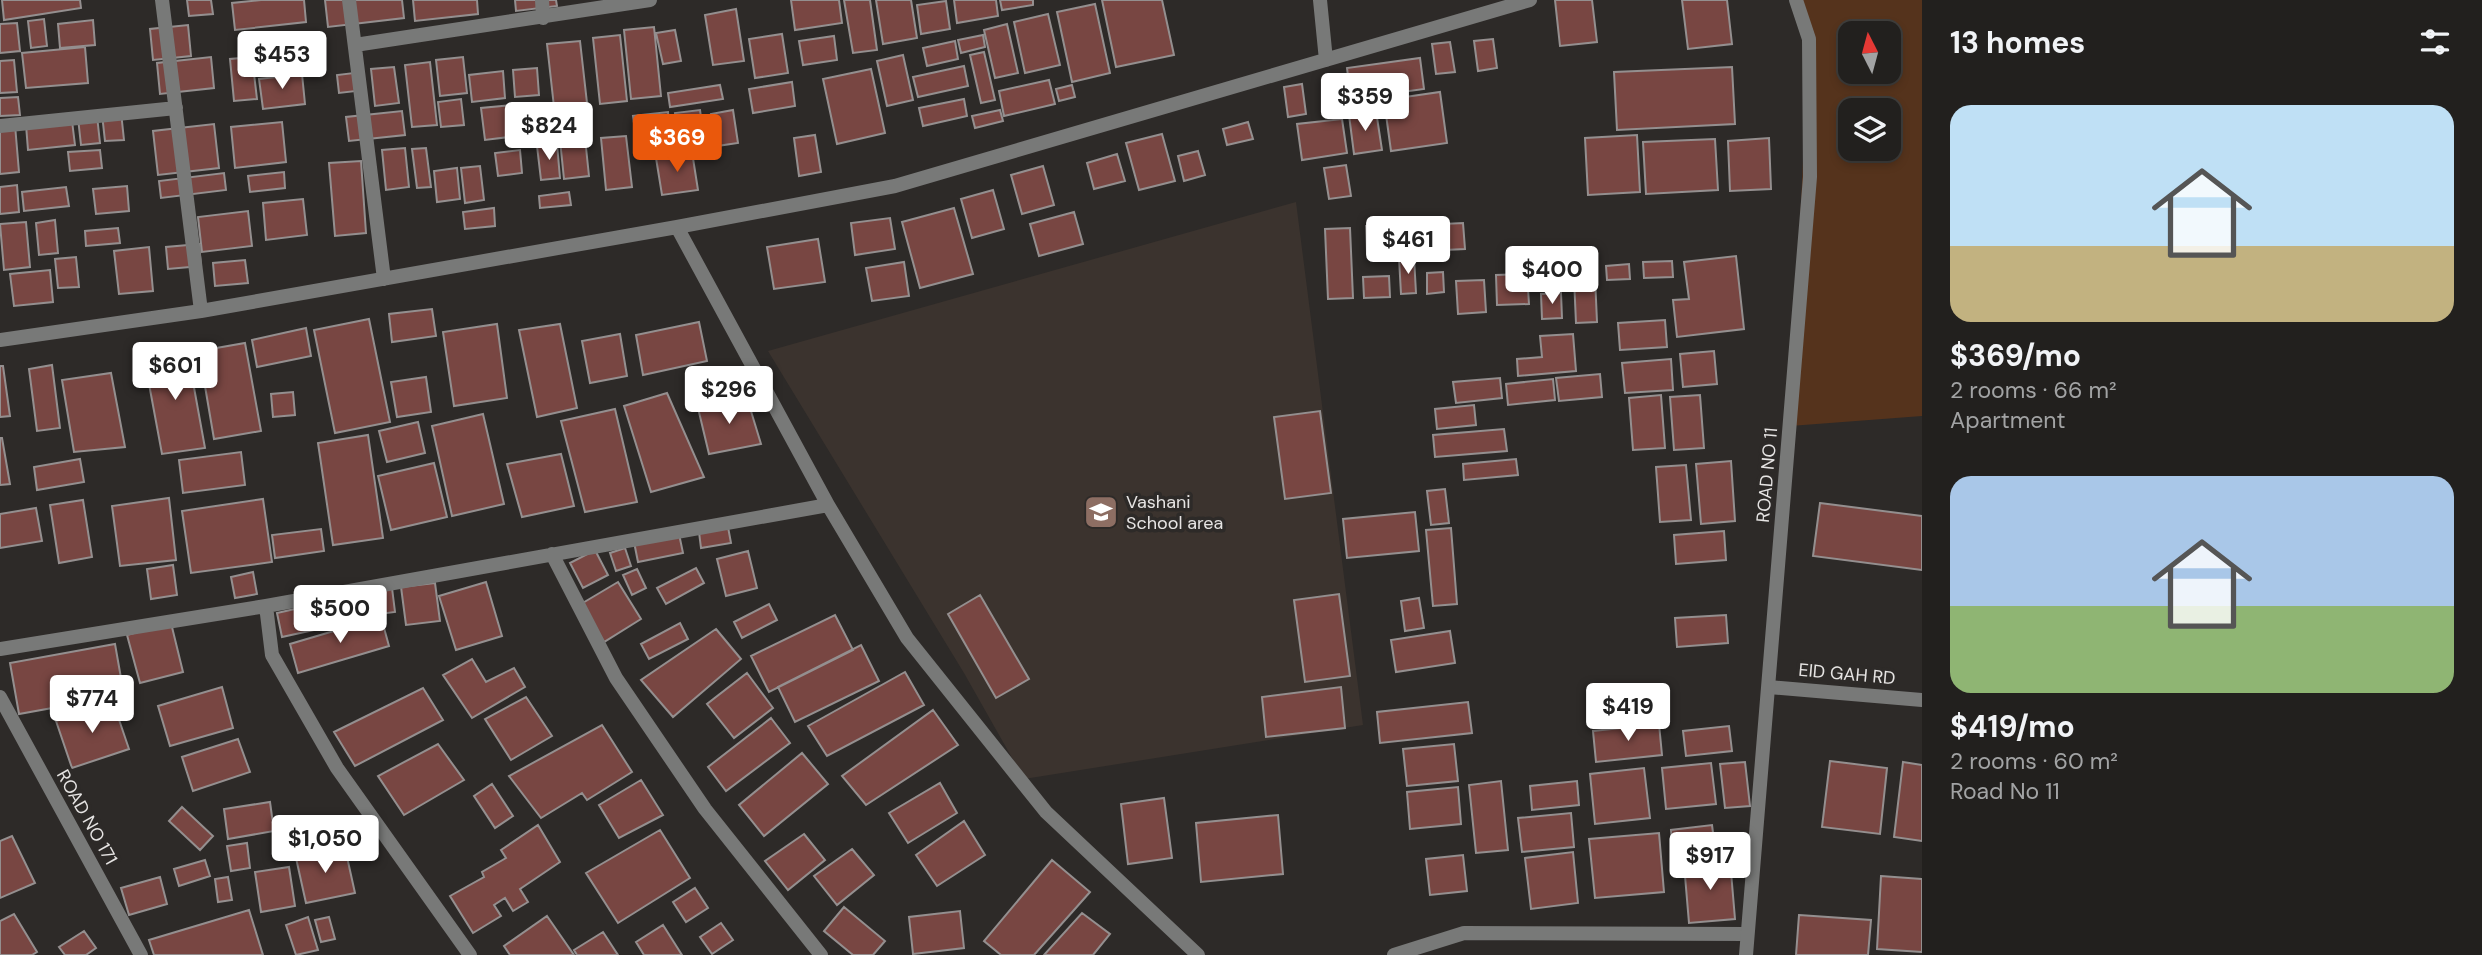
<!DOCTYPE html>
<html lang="en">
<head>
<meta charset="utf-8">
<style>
  body { margin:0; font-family:"DM Sans",sans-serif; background:#2a2827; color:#f1f3f6; height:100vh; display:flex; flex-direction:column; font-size:26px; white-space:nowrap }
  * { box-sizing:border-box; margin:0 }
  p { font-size:23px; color:#a2a3a4 }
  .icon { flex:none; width:38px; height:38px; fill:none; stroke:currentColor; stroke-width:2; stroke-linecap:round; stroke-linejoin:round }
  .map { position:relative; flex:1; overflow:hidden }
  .details { display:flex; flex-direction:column; background:#22201e; width:560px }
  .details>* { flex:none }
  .needle { width:46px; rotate:354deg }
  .controls { position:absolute; left:1838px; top:21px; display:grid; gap:14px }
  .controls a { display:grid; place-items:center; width:63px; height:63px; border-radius:14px; background:#22201e; box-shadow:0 4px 10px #0003,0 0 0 2px #3f3e3c; font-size:35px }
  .price { position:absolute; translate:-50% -60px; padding:0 16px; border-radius:7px; background:#fff; color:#222; font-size:23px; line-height:46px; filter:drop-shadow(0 2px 4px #0008) }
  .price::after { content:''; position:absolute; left:50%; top:42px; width:21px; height:16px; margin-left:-10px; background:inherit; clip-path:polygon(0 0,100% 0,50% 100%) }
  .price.active { background:#ea580c; color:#fff }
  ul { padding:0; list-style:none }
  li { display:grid; align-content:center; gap:14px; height:371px; padding:0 28px }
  li span { display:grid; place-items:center; height:217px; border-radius:21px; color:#555 }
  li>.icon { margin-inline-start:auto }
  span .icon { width:126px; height:126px; fill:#fffc; stroke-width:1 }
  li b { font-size:30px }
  h2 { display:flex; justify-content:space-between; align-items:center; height:84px; padding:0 28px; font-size:30px }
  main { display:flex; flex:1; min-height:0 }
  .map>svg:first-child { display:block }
</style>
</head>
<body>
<main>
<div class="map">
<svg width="1922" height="955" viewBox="0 0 1922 955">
  <rect width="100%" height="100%" fill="#2d2a28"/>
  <!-- built -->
  <path fill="#3b332e" d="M1296,202l67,523 -339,54 -60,-106 -196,-322z"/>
  <!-- green -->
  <path fill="#55331c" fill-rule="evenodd" d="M1798,0h124v416l-132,10 19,-387zM1850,33h38v39h-38zM1850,110h38v39h-38z"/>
  <!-- building -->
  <path fill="#784642" stroke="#948f8f" stroke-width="2" d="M2,0h78l1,8 -77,12z
    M187,0h24l2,14 -24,2z
    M261,0h43l2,22 -71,8 -3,-27z
    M325,0h77l2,18 -76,9z
    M413,0h64l1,14 -63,7z
    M515,0h41l1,6 -41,5z
    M791,0h48l3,23 -47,7z
    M844,0h26l7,50 -24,3z
    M876,0h35l6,38 -34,6z
    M954,0h42l2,16 -41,7z
    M1000,0h33v5l-31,5z
    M1102,0h60l12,55 -58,12z
    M1555,0h37l5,42 -37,4z
    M1682,0h45l5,44 -44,5z
    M946,1l4,28 -29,5 -4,-29z
    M1095,4l15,69 -38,9 -15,-70z
    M736,9l8,52 -31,4 -8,-50z
    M1048,14l12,51 -35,8 -11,-51z
    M44,19l3,27 -16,2 -3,-27z
    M93,20l2,25 -35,3 -2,-24z
    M17,23l3,28 -20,2v-29z
    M1007,24l11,49 -23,5 -11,-48z
    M188,25l3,31 -38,4 -3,-31z
    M654,27l7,69 -30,3 -7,-69z
    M675,30l6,31 -18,3 -7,-31z
    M296,34l3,19 -42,6 -3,-19z
    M782,34l6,39 -33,5 -6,-39z
    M620,35l7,66 -27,3 -7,-66z
    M983,35l2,12 -24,6 -3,-13z
    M834,36l3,24 -34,5 -4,-24z
    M1493,39l4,29 -19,3 -4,-30z
    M580,41l8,71 -33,4 -8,-72z
    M955,41l3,18 -31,7 -4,-18z
    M1450,42l5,30 -19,2 -4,-30z
    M85,47l3,36 -62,5 -4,-35z
    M984,52l11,48 -14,3 -11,-48z
    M903,55l10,45 -26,6 -10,-45z
    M211,57l3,31 -54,6 -3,-31z
    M252,57l5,42 -23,2 -4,-42z
    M463,57l4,36 -27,3 -4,-36z
    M1420,58l4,31 -73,10 -4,-31z
    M14,60l3,32 -17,1v-32z
    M430,62l7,63 -25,2 -7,-62z
    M964,66l4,20 -50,11 -5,-20z
    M394,67l5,36 -24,3 -4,-37z
    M1732,67l3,57 -118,6 -3,-58z
    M537,68l2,27 -24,2 -2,-27z
    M871,69l14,64 -48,11 -14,-65z
    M503,71l2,27 -33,4 -3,-27z
    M362,72l3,18 -26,3 -2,-18z
    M302,74l3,30 -42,5 -4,-30z
    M1049,80l6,24 -51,12 -5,-25z
    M792,82l3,24 -42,7 -4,-24z
    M1302,84l4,30 -18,3 -4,-30z
    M720,85l3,14 -53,8 -2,-14z
    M1072,85l3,12 -16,4 -3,-12z
    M1440,92l7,51 -56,8 -7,-51z
    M18,97l2,18 -20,1v-18z
    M461,99l3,26 -23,2 -3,-25z
    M964,99l3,17 -44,10 -4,-18z
    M522,104l3,31 -40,5 -4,-32z
    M700,110l3,22 -25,4 -3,-23z
    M733,110l5,33 -21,3 -6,-32z
    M1000,110l3,11 -28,7 -3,-12z
    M402,111l3,24 -56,6 -3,-24z
    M1376,111l6,39 -28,4 -5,-39z
    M121,112l3,28 -19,1 -3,-27z
    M668,112l2,23 -34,3 -3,-22z
    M97,116l3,27 -19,2 -3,-27z
    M1342,119l5,34 -45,7 -5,-36z
    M72,121l3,24 -47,5 -2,-25z
    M282,122l4,40 -51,6 -4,-41z
    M1248,122l5,17 -26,6 -4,-16z
    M214,124l5,44 -61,7 -5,-44z
    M15,125l4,47 -19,2v-48z
    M1162,134l13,47 -36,9 -13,-47z
    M815,135l6,37 -22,4 -5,-38z
    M1637,135l3,57 -52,3 -3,-57z
    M626,136l6,51 -26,3 -5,-52z
    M585,138l4,38 -25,3 -4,-39z
    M1769,138l2,51 -41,2 -2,-50z
    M1715,139l3,51 -72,4 -3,-52z
    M557,144l3,34 -19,2 -4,-34z
    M405,148l4,39 -23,3 -4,-40z
    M426,148l5,39 -14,1 -5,-39z
    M100,150l2,18 -32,3 -2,-19z
    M520,150l2,23 -24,3 -3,-23z
    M1198,151l7,24 -21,6 -6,-25z
    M692,152l6,38 -36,5 -6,-37z
    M1117,154l8,27 -31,8 -7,-26z
    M361,161l5,72 -31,3 -6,-73z
    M1346,165l5,31 -22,3 -5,-31z
    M480,166l4,34 -19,3 -4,-35z
    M1043,166l11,39 -32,9 -11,-39z
    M457,168l3,31 -23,3 -3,-31z
    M284,172l1,16 -35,4 -2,-16z
    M224,173l2,17 -65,8 -2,-17z
    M17,185l2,27 -19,2v-27z
    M127,186l2,25 -33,3 -3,-25z
    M66,187l3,19 -45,5 -2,-19z
    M993,190l11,39 -32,9 -11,-39z
    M569,192l2,13 -31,3 -1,-12z
    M303,199l4,36 -41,5 -3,-37z
    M494,208l1,18 -30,3 -2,-17z
    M954,208l19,66 -53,14 -18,-66z
    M248,211l4,35 -50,6 -4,-35z
    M1074,212l9,32 -44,12 -9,-32z
    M890,218l5,31 -40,6 -4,-32z
    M55,220l3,33 -19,2 -3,-32z
    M26,222l4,45 -26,3 -4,-46z
    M1463,223l2,26 -41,2 -1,-26z
    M1398,224l1,28 -32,1 -1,-27z
    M118,228l2,15 -34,3 -1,-15z
    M1350,228l3,70 -25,1 -3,-70z
    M818,239l7,43 -51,7 -7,-42z
    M199,244l2,22 -33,3 -2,-22z
    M149,247l4,44 -34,3 -5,-43z
    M1736,256l8,73 -67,8 -4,-37 16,-1 -5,-37z
    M76,257l3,30 -21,1 -3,-29z
    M1414,257l2,36 -15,1 -2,-36z
    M245,260l3,23 -33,3 -2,-23z
    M1672,261l1,16 -29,1 -1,-16z
    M904,262l5,34 -37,5 -6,-33z
    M1629,264l1,15 -23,1 -1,-14z
    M1564,268l1,17 -33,2v-17z
    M50,270l3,32 -39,4 -4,-32z
    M1443,272l1,20 -17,2v-21z
    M1527,274l2,30 -32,1 -1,-30z
    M1389,276l1,21 -26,1 -1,-21z
    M1595,277l2,45 -21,1 -2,-45z
    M1484,280l2,32 -28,2 -2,-33z
    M1561,293l1,25 -20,1 -1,-25z
    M432,309l4,27 -44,6 -3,-28z
    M369,319l21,103 -55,11 -21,-103z
    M1665,320l2,27 -47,3 -2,-27z
    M699,322l8,39 -64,14 -7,-40z
    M497,324l10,74 -53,8 -11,-74z
    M560,324l17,84 -40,9 -18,-87z
    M306,328l5,28 -54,11 -5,-27z
    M620,334l7,42 -37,7 -8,-42z
    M1573,334l3,37 -58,5 -1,-17 25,-2 -2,-21z
    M245,343l16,88 -47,8 -15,-88z
    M187,349l18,99 -43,6 -18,-97z
    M1714,351l3,33 -34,3 -3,-33z
    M1671,359l2,31 -48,3 -3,-30z
    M52,365l8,63 -23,3 -8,-62z
    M0,366h3l7,50 -10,1z
    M111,373l14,74 -51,5 -12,-72z
    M1600,374l2,23 -43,4 -3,-23z
    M426,377l5,35 -34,5 -6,-35z
    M1500,378l2,20 -46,5 -3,-21z
    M1553,379l2,21 -47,5 -2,-21z
    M293,392l2,23 -22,2 -2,-23z
    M667,393l37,84 -53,15 -27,-86z
    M1661,395l4,53 -32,2 -4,-52z
    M1700,395l4,53 -30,2 -4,-53z
    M747,398l14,46 -52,10 -11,-46z
    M1474,405l2,20 -39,4 -2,-20z
    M615,409l22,93 -52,10 -24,-91z
    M1320,411l11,82 -46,6 -11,-82z
    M483,414l21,90 -52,12 -20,-90z
    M418,422l7,31 -38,9 -8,-31z
    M1504,429l3,22 -72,6 -2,-22z
    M368,435l15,103 -50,7 -15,-102z
    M0,438h2l8,46 -10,1z
    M241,452l4,33 -62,8 -4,-33z
    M561,454l13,52 -52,11 -15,-53z
    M80,459l4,23 -47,8 -3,-23z
    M1516,459l2,16 -54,5 -1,-16z
    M1731,461l4,60 -34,3 -5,-60z
    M434,463l13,54 -56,13 -13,-54z
    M1686,465l5,55 -31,2 -4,-55z
    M1445,489l4,34 -18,2 -4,-34z
    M169,498l7,62 -56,6 -8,-60z
    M263,499l9,63 -81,11 -9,-62z
    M83,500l9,57 -33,6 -9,-58z
    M1820,503l102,13v54l-109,-14z
    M36,508l6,33 -42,7v-34z
    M1415,512l4,39 -72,7 -4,-39z
    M728,527l3,16 -30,5 -2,-16z
    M1451,528l6,76 -24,2 -7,-76z
    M321,529l3,22 -49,7 -3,-23z
    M1724,531l2,29 -50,4 -2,-29z
    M679,534l4,19 -45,9 -4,-20z
    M625,548l6,18 -15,5 -6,-18z
    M595,550l13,25 -25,13 -13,-25z
    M748,551l9,37 -31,8 -9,-37z
    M173,565l4,30 -26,4 -4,-30z
    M696,568l8,15 -38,21 -9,-16z
    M637,569l9,19 -14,7 -9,-20z
    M253,572l4,22 -22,4 -4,-21z
    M486,582l16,54 -46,14 -17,-54z
    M618,582l23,37 -37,23 -23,-38z
    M435,583l5,38 -34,4 -5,-38z
    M392,588l3,24 -30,4 -3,-24z
    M1339,594l11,82 -45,6 -11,-82z
    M980,595l49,84 -33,19 -48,-84z
    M350,597l3,25 -16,2 -3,-25z
    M1419,598l5,30 -19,3 -4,-30z
    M326,602l6,24 -50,11 -5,-24z
    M769,604l8,16 -35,18 -8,-16z
    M835,615l18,35 -84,42 -18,-36z
    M1726,615l2,28 -51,4 -2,-29z
    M381,617l8,29 -91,27 -8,-29z
    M171,623l12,49 -43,11 -13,-48z
    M680,623l8,16 -39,20 -8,-15z
    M716,629l25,30 -68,58 -32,-37z
    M1450,631l5,32 -59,9 -5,-32z
    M115,644l9,51 -105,19 -9,-51z
    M861,645l18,36 -84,41 -17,-35z
    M472,659l14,23 28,-14 11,19 -53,31 -29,-43z
    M905,672l19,33 -97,51 -19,-30z
    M747,673l26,35 -39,30 -27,-34z
    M222,687l11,41 -63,18 -12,-40z
    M1341,687l4,41 -79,9 -4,-40z
    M423,688l20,32 -88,46 -21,-34z
    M526,697l26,39 -41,24 -26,-41z
    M113,702l16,47 -57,19 -16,-47z
    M1468,702l4,31 -92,10 -3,-31z
    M933,710l25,35 -92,60 -24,-29z
    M771,718l19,25 -64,48 -18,-24z
    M1659,724l3,31 -66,7 -3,-31z
    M602,725l30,47 -45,28 -5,-7 -41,25 -32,-42z
    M1729,726l3,25 -46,5 -3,-25z
    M238,739l12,33 -57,19 -11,-34z
    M438,744l26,36 -60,35 -26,-39z
    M1454,744l4,37 -51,5 -4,-37z
    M802,753l26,31 -64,52 -25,-31z
    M1830,761l57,7 -7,66 -58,-7z
    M1745,762l5,44 -25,2 -5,-44z
    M1903,762l19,3v76l-28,-4z
    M1711,763l5,41 -50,5 -4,-41z
    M1644,768l6,50 -55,6 -5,-50z
    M641,780l22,35 -44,23 -20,-33z
    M1501,781l7,69 -32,3 -7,-68z
    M1577,781l2,24 -47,5 -2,-24z
    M940,783l17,30 -49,30 -19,-30z
    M492,784l21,32 -18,12 -21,-32z
    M1458,787l3,37 -51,5 -3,-37z
    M1164,798l8,60 -44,6 -7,-60z
    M270,802l4,29 -46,8 -4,-30z
    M182,807l31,29 -13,14 -31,-29z
    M1571,813l3,34 -52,5 -4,-34z
    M1278,815l5,59 -82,8 -5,-59z
    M964,821l21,34 -48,31 -21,-31z
    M538,825l22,37 -40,27 8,13 -15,9 -8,-13 -11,7 7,11 -28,17 -23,-37 34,-19 -2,-5 24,-14 -5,-8z
    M1712,825l3,23 -42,5 -2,-23z
    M660,830l30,48 -72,45 -32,-50z
    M1659,833l5,59 -69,6 -6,-59z
    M804,834l21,26 -37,30 -23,-29z
    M12,836l23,47 -35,15v-57z
    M247,843l3,25 -19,3 -4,-25z
    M345,848l10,45 -49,10 -10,-45z
    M852,849l22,26 -37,30 -23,-29z
    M1573,852l5,51 -47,6 -6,-51z
    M1463,855l4,36 -37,4 -4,-36z
    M205,860l5,16 -31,10 -5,-17z
    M1052,860l38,32 -56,63h-33l-17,-14z
    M1730,860l5,59 -46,4 -5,-59z
    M289,867l6,39 -34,6 -6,-40z
    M1881,876l41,3v73l-45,-3z
    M160,877l7,27 -38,11 -8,-27z
    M228,877l4,23 -14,2 -3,-23z
    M695,888l13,20 -22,14 -13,-20z
    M844,907l41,34 -12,14h-20l-29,-24z
    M249,910l14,45h-109l-5,-15z
    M960,911l4,37 -51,6 -4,-37z
    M1082,913l28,21 -17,21h-49z
    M14,914l23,38 -5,3h-32v-34z
    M1799,915l72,5 -3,35h-72z
    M547,916l27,39h-64l-6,-9z
    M308,917l10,33 -22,5 -10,-30z
    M329,917l6,22 -14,3 -6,-22z
    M721,923l12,17 -21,14 -12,-17z
    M663,925l19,30h-38l-8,-13z
    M84,931l12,17 -10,7h-21l-6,-8z
    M603,932l15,23h-41l-3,-5z"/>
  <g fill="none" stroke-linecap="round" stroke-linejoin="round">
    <!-- minor -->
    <path stroke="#787978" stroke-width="14" d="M162,0l39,311
      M349,0l35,279
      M542,0l1,18
      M1320,0l6,60
      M355,45l295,-45
      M0,126l176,-18
      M677,227l151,278
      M0,340l201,-29 476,-84 218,-41 635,-186
      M552,554l64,124 89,131 116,146
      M266,606l6,49 65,113 133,187
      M0,649l266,-43 562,-101 79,133 139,174 152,143
      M1769,687l153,13
      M0,697l141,258
      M1394,955l70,-22 283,1"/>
    <!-- tertiary -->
    <path stroke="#787978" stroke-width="14" d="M1746,955l64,-778 -1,-138 -13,-39"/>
  </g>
  <!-- icons -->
  <defs>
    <g id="school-square" transform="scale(1.75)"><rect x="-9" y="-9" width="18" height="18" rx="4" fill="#8d6e63" stroke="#2d2a28"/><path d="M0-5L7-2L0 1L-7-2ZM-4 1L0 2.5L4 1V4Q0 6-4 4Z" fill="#fff"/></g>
  </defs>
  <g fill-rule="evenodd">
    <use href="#school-square" x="1101" y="512"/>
  </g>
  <g text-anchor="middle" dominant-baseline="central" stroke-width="7" stroke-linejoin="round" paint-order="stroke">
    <!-- street labels -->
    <g font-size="18" fill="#e6e4e3" stroke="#2d2a28">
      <text transform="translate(1767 475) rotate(-85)">ROAD NO 11</text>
      <text transform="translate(1847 674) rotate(5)">EID GAH RD</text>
      <text transform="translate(87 817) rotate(61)">ROAD NO 171</text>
    </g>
    <!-- poi labels -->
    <g font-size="18" fill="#e6e4e3" stroke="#2d2a28" text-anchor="start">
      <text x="1126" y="502">Vashani<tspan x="1126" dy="21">School area</tspan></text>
    </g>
  </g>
</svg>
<div class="controls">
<a><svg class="needle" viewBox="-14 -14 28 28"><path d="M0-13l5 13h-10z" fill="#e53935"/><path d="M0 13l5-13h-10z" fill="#a2a3a4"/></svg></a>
<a><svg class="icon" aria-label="layers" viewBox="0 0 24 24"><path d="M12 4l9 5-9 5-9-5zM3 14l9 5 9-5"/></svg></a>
</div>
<b class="price" style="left:282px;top:91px">$453</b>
<b class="price" style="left:1365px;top:133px">$359</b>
<b class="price" style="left:549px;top:162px">$824</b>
<b class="price active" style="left:677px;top:174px">$369</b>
<b class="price" style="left:1408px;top:276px">$461</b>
<b class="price" style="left:1552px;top:306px">$400</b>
<b class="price" style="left:175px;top:402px">$601</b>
<b class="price" style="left:729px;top:426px">$296</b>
<b class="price" style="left:340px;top:645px">$500</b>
<b class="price" style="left:92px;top:735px">$774</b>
<b class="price" style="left:1628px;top:743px">$419</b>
<b class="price" style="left:325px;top:875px">$1,050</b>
<b class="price" style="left:1710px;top:892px">$917</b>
</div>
<section class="details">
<h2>13 homes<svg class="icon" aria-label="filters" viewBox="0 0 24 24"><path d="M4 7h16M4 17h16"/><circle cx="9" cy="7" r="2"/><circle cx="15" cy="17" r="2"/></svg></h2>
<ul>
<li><span style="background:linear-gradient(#bfe0f5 65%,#c2b280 0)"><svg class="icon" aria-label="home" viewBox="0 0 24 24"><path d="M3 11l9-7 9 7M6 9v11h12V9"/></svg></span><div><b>$369/mo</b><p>2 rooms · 66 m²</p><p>Apartment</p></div></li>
<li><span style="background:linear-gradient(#a9c7e8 60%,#8fb573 0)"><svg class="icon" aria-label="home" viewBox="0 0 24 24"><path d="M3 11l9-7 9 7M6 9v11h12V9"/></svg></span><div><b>$419/mo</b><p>2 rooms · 60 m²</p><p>Road No 11</p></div></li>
</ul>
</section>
</main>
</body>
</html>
